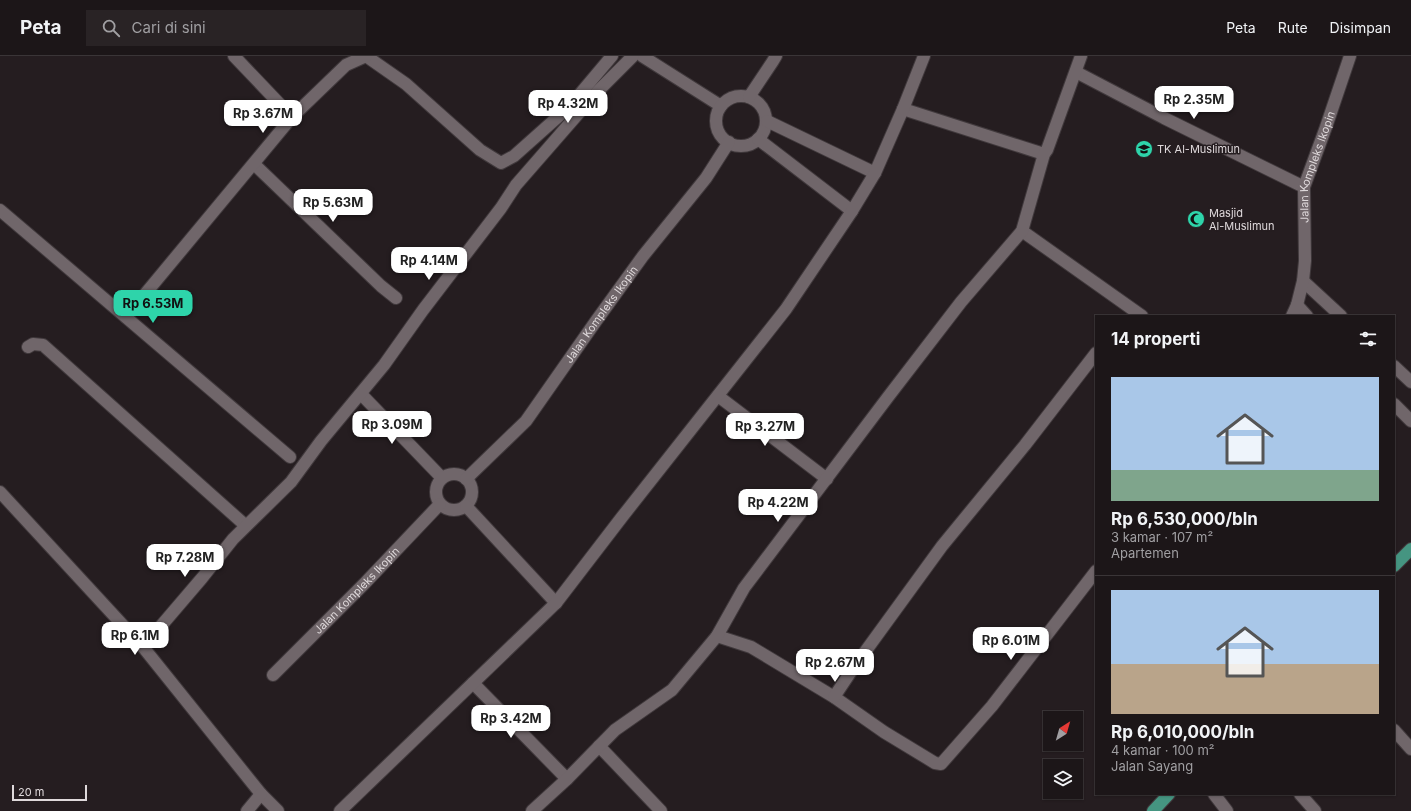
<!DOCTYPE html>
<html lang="id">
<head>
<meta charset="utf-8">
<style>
  body { margin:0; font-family:Inter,sans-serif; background:#292325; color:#f1f3f6; height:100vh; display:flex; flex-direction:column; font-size:15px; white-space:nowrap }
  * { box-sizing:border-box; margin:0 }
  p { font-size:13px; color:#a09fa2 }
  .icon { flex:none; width:22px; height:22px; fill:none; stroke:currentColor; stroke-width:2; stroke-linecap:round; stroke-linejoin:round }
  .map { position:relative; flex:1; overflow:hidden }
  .drawer { position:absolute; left:1095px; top:259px; width:300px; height:480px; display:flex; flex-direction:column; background:#1c1618; border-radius:0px; box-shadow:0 1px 3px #0004,0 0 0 1px #3a3537 }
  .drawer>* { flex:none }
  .needle { width:26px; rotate:37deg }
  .fabs { position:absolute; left:1043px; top:655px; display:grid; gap:8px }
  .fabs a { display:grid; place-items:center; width:40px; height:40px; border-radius:0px; background:#1c1618; box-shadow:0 1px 3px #0004,0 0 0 1px #3a3537; font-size:20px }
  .scale { position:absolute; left:12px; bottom:10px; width:75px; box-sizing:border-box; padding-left:4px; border:2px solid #dfd9db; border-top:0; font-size:11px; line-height:14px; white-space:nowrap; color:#dfd9db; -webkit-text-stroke:3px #251d20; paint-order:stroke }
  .price { position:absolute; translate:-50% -34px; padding:0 9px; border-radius:8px; background:#fff; color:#222; font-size:13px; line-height:26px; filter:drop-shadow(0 1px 2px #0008) }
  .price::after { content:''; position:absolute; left:50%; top:24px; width:12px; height:9px; margin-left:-6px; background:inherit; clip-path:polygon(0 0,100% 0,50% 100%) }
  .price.selected { background:#2ed4aa; color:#111 }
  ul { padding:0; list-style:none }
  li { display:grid; align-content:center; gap:8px; height:212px; padding:0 16px }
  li+li { border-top:1px solid #3a3537 }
  li span { display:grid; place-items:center; height:124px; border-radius:0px; color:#555 }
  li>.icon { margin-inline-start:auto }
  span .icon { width:72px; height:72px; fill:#fffc; stroke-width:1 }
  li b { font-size:17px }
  h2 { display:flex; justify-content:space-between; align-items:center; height:48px; padding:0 16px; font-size:17px }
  header { display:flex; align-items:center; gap:24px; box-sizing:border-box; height:56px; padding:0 20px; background:#1c1618; border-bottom:1px solid #3a3537 }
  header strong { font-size:19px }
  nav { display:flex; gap:22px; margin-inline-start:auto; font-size:14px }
  .search { width:280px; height:36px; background:#292325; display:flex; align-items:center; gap:10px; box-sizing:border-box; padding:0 14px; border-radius:0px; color:#a09fa2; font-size:15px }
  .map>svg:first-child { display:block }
</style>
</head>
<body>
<header>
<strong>Peta</strong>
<div class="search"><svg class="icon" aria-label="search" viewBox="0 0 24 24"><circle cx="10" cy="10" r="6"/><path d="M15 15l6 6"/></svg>Cari di sini</div>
<nav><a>Peta</a><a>Rute</a><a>Disimpan</a></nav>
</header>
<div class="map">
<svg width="1411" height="755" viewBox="0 0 1411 755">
  <rect width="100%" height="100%" fill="#251d20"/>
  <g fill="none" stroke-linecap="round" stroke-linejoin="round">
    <!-- minor casing -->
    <g stroke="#40393c" stroke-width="14">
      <g id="minor">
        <path d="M366,0l40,28 74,66 21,13 13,-7 55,-49 43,-51"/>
        <path d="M642,0l79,50"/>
        <path d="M1076,16l88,46 140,69"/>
        <circle cx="741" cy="65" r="25"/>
        <path d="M749,41l24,-36 3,-5"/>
        <path d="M903,53l141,45"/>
        <path d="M292,61l54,-52 20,-9"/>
        <path d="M767,65l108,52"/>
        <path d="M758,83l94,72"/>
        <path d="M254,108l127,122 15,12"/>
        <path d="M0,154l290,247"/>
        <path d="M1022,175l120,85"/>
        <path d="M1303,225l38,35"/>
        <path d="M1297,249l10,11"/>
        <path id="s1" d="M1292,260l5,-11 6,-24 2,-20 -1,-74 22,-60 24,-71"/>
        <path d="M126,261l166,-200 -58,-61"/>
        <path d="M28,291l5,-3 10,1 202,180"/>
        <path d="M1394,310l17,16"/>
        <path d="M361,338l81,84"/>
        <path d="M718,340l109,83"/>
        <path d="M1394,348l17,17"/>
        <circle cx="454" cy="436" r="18"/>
        <path id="s2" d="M466,423l60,-58 70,-100 47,-65 63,-78 23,-36"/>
        <path d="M0,436l143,155 118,147 17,17"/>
        <path d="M466,450l90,97"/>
        <path d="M717,580l34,11 83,50 50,35 51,31 6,1 51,-58 104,-135"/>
        <path d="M143,591l59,-69 31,-39 58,-57 30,-41 63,-76 39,-55 78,-102 15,-23 82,-94 35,-35"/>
        <path id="s3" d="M273,619l92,-92 75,-79"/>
        <path d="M473,627l94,96"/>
        <path d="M834,641l20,-30 88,-121 83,-101 71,-92"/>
        <path d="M1394,674l17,19"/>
        <path d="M599,690l62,65"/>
        <path d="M1214,738l13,17"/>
        <path d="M1300,738l15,17"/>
        <path d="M247,755l14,-17"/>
        <path d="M340,755l216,-208 66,-86 164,-208 66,-98 23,-38 28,-64 21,-53"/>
        <path d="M532,755l35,-32 48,-49 57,-40 45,-54 27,-48 144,-191 73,-95 61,-71 22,-77 3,-4 34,-94"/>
      </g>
    </g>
    <!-- major casing -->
    <g stroke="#40393c" stroke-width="14">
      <path id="major" d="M1394,510l17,-17
        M1153,755l16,-17"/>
    </g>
    <!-- minor -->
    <use href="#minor" stroke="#70666a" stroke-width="12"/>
    <!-- major -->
    <use href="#major" stroke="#459581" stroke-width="12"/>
  </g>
  <!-- icons -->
  <defs>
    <g id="school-disc" transform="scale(0.9)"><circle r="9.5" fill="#2ed4aa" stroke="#251d20"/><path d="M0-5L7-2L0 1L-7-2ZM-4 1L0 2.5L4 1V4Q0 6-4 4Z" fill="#111"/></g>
    <g id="mosque-disc" transform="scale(0.9)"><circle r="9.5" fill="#2ed4aa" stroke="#251d20"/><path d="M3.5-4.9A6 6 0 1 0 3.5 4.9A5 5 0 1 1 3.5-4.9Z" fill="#111"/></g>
  </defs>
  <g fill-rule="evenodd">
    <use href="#school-disc" x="1144" y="93"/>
    <use href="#mosque-disc" x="1196" y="163"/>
  </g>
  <g text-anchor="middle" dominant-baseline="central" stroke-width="3" stroke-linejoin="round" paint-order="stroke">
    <!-- poi labels -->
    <g font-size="11" fill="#dfd9db" stroke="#251d20" text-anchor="start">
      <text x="1157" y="93">TK Al-Muslimun</text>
      <text x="1209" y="157">Masjid<tspan x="1209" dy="13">Al-Muslimun</tspan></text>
    </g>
    <!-- street labels -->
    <g font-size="11" fill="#dfd9db" stroke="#251d20">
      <text stroke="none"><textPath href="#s1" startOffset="153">Jalan Kompleks Ikopin</textPath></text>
      <text stroke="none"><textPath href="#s2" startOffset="214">Jalan Kompleks Ikopin</textPath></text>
      <text stroke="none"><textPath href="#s3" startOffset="119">Jalan Kompleks Ikopin</textPath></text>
    </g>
  </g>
</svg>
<div class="fabs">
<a><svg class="needle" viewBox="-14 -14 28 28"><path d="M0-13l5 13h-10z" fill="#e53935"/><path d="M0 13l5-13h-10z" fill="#a09fa2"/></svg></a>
<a><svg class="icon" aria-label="layers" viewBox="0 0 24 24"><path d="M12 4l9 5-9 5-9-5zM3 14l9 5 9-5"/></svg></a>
</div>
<div class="scale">20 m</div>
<b class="price" style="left:1194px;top:64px">Rp 2.35M</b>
<b class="price" style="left:568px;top:68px">Rp 4.32M</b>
<b class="price" style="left:263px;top:78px">Rp 3.67M</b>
<b class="price" style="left:333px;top:167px">Rp 5.63M</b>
<b class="price" style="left:429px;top:225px">Rp 4.14M</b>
<b class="price selected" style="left:153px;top:268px">Rp 6.53M</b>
<b class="price" style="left:392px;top:389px">Rp 3.09M</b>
<b class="price" style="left:765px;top:391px">Rp 3.27M</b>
<b class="price" style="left:778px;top:467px">Rp 4.22M</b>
<b class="price" style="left:185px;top:522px">Rp 7.28M</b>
<b class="price" style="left:135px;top:600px">Rp 6.1M</b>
<b class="price" style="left:1011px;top:605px">Rp 6.01M</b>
<b class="price" style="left:835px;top:627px">Rp 2.67M</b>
<b class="price" style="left:511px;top:683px">Rp 3.42M</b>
<section class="drawer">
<h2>14 properti<svg class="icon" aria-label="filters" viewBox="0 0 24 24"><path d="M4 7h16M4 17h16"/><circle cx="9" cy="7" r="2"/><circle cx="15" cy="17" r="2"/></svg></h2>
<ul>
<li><span style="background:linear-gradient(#a9c7e8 75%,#7fa58c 0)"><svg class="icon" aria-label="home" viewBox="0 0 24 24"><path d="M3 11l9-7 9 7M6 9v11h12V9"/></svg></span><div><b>Rp 6,530,000/bln</b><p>3 kamar · 107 m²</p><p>Apartemen</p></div></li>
<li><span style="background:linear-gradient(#a9c7e8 60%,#b9a48a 0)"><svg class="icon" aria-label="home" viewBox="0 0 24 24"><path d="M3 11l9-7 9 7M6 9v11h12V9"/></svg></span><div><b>Rp 6,010,000/bln</b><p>4 kamar · 100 m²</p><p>Jalan Sayang</p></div></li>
</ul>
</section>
</div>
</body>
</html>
